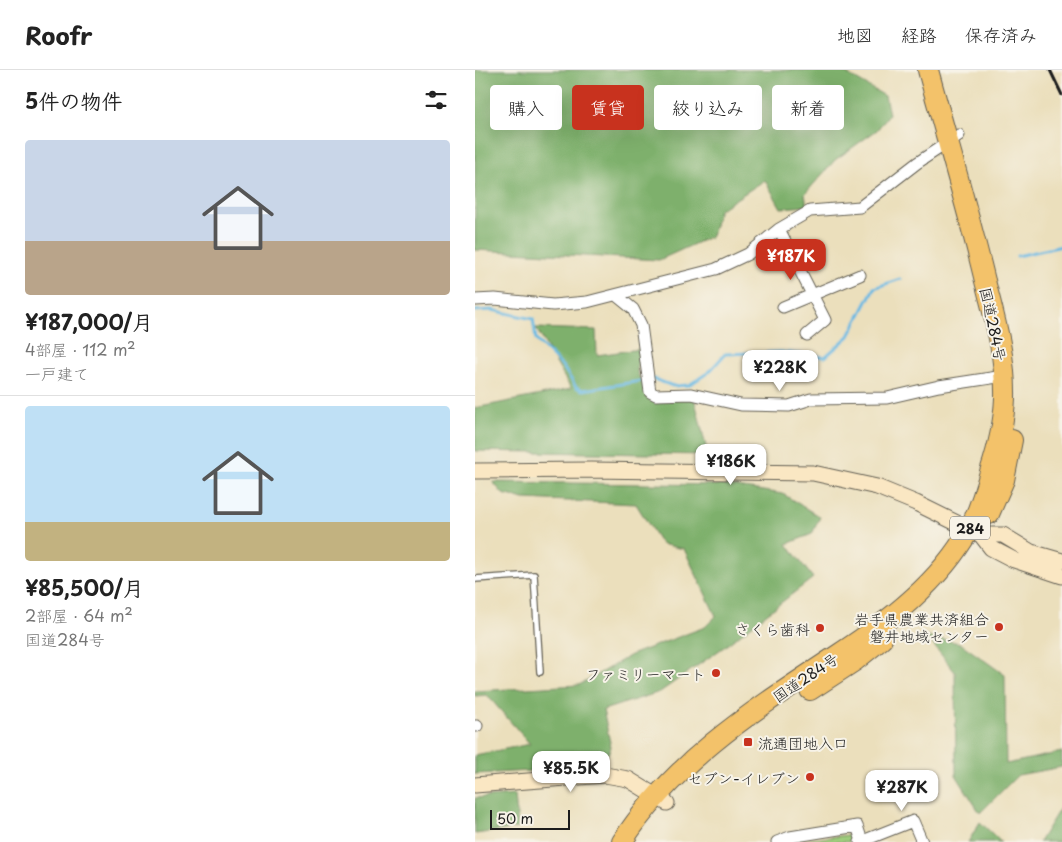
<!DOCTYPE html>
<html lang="ja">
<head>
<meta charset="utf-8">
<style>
  body { margin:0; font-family:"Playpen Sans","Klee One",sans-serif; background:#f6f6f6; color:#222; height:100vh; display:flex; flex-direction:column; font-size:19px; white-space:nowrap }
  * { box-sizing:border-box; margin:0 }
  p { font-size:16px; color:#767676 }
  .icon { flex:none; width:28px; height:28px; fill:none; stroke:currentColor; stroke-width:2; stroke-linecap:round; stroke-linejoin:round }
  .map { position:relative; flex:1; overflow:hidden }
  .details { display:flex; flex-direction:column; background:#fff; width:475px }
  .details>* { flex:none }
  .top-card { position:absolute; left:15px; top:15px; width:475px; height:45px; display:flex; gap:10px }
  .scale { position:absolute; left:15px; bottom:12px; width:80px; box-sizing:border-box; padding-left:5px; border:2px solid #1c1c1c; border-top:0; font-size:14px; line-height:18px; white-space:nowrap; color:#1c1c1c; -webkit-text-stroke:4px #f7f3e8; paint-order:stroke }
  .price { position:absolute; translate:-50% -42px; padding:0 11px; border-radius:10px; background:#fff; color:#222; font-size:16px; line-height:32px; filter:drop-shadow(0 1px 2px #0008) }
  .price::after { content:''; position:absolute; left:50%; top:30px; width:15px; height:11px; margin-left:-8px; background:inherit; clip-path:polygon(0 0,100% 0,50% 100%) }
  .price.active { background:#c8321e; color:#fff }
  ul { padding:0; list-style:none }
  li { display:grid; align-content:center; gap:10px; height:265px; padding:0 25px }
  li+li { border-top:1px solid #e0e0e0 }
  li span { display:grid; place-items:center; height:155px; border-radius:5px; color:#555 }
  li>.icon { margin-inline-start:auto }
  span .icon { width:90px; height:90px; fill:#fffc; stroke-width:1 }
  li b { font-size:21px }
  h2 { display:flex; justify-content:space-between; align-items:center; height:60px; padding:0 25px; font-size:21px }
  .tag { padding:0 18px; border-radius:5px; background:#fff; box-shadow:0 5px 20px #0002; font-size:18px; line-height:45px }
  .tag.active { background:#c8321e; color:#fff }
  header { display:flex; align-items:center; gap:30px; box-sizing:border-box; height:70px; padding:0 25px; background:#fff; border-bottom:1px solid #e0e0e0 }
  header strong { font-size:24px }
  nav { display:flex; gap:28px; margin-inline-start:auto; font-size:18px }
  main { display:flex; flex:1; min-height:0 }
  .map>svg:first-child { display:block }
</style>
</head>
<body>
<header>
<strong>Roofr</strong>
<nav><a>地図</a><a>経路</a><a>保存済み</a></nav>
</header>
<main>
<section class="details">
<h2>5件の物件<svg class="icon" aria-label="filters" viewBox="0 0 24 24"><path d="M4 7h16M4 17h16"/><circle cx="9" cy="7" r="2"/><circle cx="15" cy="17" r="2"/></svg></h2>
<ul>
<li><span style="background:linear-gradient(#c9d6e8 65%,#b9a48a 0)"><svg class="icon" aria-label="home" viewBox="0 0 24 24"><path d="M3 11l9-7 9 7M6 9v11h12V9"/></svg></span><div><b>¥187,000/月</b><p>4部屋 · 112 m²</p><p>一戸建て</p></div></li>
<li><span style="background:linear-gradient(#bfe0f5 75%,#c2b280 0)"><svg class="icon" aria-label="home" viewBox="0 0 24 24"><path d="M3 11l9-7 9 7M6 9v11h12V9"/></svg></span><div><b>¥85,500/月</b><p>2部屋 · 64 m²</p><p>国道284号</p></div></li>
</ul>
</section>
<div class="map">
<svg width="587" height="772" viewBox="0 0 587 772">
  <rect width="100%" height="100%" fill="#f7f3e8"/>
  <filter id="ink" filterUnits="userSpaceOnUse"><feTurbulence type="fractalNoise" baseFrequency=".02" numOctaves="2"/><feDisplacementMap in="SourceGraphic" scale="10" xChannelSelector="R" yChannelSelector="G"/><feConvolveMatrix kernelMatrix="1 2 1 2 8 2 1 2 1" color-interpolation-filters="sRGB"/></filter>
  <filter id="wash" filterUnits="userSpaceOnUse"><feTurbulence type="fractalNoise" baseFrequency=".0096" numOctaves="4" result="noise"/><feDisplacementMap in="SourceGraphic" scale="20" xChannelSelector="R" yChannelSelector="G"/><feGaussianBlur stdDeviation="1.12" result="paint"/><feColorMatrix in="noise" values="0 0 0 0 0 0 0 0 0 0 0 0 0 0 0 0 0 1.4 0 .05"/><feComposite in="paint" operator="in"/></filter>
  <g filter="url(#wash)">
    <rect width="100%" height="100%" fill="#ebdfbc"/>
    <!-- green -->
    <path fill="#9ecd7c" stroke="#5d744c" d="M374,765l2,7h-57l2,-1z"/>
    <!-- forest -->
    <path fill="#7eb06c" stroke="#4d6644" d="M0,0h365l45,26 4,18 -12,16 -42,30 -30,34 2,12 -26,2 -16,-28 -46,30 -7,26 -53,24 -184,-10z
      M61,258l60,2 1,25 43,-6 -3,23 14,27 43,-2 14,58 -233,-4v-43l96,-19z
      M18,412l231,3 59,9 37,23 -8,17 -25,10 26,34 -89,69 -64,45 -57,18 8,37 -9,20 -127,7v-19l55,-11 -43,-49 -12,1v-5l104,-6 54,-31 72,-27 11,-11 -32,-67 -23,-5 -25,-40 -112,-5 -21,-5z
      M452,567l33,6 45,32 1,89 56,-12v15l-44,8 -38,38 -24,-38 -1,-103z
      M40,725l3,33 -43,6v-36z
      M585,738h2v34h-23z
      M505,752l21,20h-33z"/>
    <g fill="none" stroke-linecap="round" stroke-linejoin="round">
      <!-- stream -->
      <path stroke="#68b9e3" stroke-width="3" d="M542,186l45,-10
        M0,241l17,-1 41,9 3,21 27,27 13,20 7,3 71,-11 19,7 16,-1 20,-13 16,-18 56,-2 44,5 24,-21 25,-48 26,-9"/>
    </g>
  </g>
  <g filter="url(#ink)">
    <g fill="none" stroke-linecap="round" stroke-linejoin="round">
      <!-- lane casing -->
      <g stroke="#646054" stroke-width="8">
        <path id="lane" d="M0,509l59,-4 6,97"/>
      </g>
      <!-- street casing -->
      <g stroke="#646054" stroke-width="13">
        <path id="street" d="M304,159l46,91 -18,15
          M142,226l16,13 8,16 9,67 6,3 35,-1 50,11 48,1 22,-7 76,-1 52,-12 65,-10
          M0,230l20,-1 58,6 34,-3 129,-33 32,-15 31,-25 31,-18 50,-4 57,-44 42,-28
          M308,237l77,-32
          M0,656h2
          M302,772l13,-5 67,-11 5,15
          M385,772l53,-21 9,21"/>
      </g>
      <!-- secondary casing -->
      <g stroke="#646054" stroke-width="17">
        <path id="secondary" d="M0,401l116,-1 222,3 64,14 39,16 65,32 10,13 23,12 48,16
          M506,465h22l28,17 31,9
          M0,715l130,-10 23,4 39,24"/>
      </g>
      <!-- highway casing -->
      <g stroke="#646054" stroke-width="22">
        <path id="highway" d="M514,444l15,-34 8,-40
          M335,620l46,-30 26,-21
          M147,772c53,-83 137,-135 217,-188 49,-32 101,-72 130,-124 9,-18 16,-39 21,-58 8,-24 14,-49 15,-74 1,-40 -10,-79 -20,-117 -17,-71 -38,-141 -57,-211"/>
      </g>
      <!-- lane -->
      <use href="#lane" stroke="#fff" stroke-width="5.5"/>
      <!-- street -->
      <use href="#street" stroke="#fff" stroke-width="11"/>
      <!-- secondary -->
      <use href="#secondary" stroke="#fae7c3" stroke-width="15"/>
      <!-- highway -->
      <use href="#highway" stroke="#f3c26a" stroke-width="20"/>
      <!-- rail -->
      <path stroke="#1c1c1c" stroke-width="3" d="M575,0l12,25"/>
    </g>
  </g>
  <!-- markers -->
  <g fill="#c8321e" stroke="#f7f3e8" stroke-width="2">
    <circle cx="524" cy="557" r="5"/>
    <circle cx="345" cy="558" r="5"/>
    <circle cx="241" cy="603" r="5"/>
    <rect x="268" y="667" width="10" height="10" rx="2.5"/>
    <circle cx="335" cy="707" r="5"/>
  </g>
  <g text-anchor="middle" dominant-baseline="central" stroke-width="4" stroke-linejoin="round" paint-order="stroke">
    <!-- shield labels -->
    <rect fill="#f7f3e8" stroke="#5e5c59" stroke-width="1" x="475" y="446.5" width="40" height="23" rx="4"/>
    <g font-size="14" font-weight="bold" fill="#1c1c1c">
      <text x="495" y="458">284</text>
    </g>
    <!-- street labels -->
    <g font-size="15" fill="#1c1c1c" stroke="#f7f3e8">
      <text transform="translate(519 254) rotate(78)">国道284号</text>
      <text transform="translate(330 607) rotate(-34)">国道284号</text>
    </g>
    <!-- poi labels -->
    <g font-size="15" fill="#1c1c1c" stroke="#f7f3e8" text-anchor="end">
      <text x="514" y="548">岩手県農業共済組合<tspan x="514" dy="17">磐井地域センター</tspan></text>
      <text x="335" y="558">さくら歯科</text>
      <text x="231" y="603">ファミリーマート</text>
      <text x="283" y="672" text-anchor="start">流通団地入口</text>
      <text x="325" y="707">セブン-イレブン</text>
    </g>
  </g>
</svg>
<div class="scale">50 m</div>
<b class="price active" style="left:316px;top:211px">¥187K</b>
<b class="price" style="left:305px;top:322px">¥228K</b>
<b class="price" style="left:256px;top:416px">¥186K</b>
<b class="price" style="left:96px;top:723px">¥85.5K</b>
<b class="price" style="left:427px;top:742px">¥287K</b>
<div class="top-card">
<a class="tag">購入</a>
<a class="tag active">賃貸</a>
<a class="tag">絞り込み</a>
<a class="tag">新着</a>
</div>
</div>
</main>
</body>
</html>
